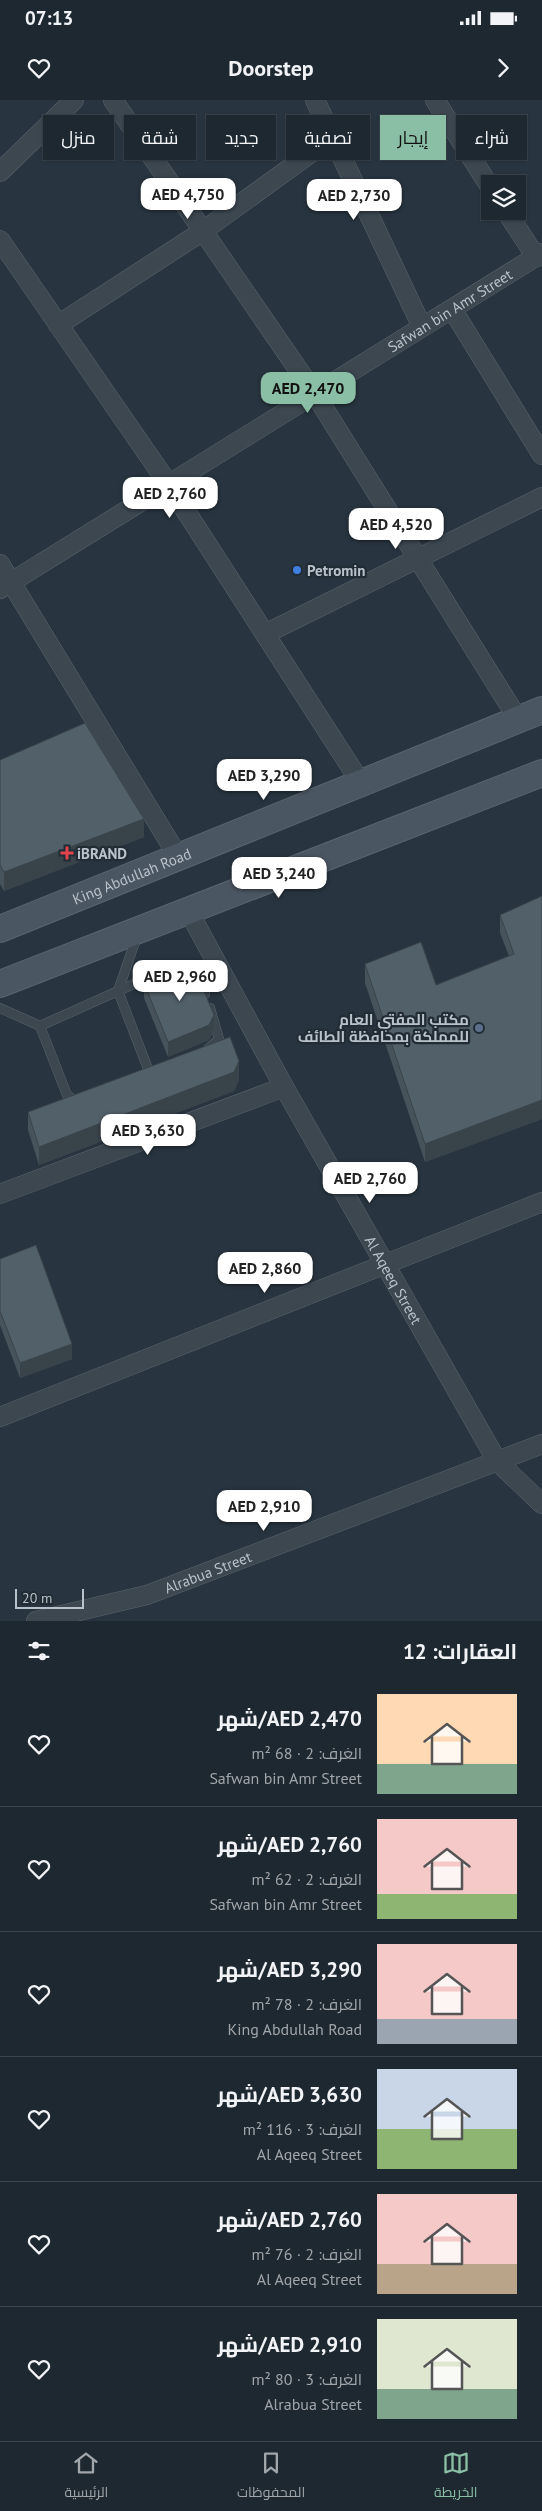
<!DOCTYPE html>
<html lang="ar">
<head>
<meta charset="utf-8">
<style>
  body { margin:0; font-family:"PT Sans",Cairo,sans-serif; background:#263038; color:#f1f3f6; direction:rtl; height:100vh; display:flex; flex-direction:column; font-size:19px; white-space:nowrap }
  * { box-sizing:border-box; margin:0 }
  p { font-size:16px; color:#a1a6ab }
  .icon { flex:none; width:28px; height:28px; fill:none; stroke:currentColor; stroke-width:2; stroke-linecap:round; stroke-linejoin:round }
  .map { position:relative; height:1521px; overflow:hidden; direction:ltr }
  .details { display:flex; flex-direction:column; background:#1e2830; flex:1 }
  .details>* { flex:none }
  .banner { position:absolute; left:15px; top:15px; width:512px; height:45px; direction:rtl; display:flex; gap:10px }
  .controls { position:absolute; left:481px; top:75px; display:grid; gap:10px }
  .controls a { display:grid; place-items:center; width:45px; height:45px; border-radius:0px; background:#1e2830; box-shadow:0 1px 4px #0004,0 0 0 1px #3c444c; font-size:25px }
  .scale { position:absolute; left:15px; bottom:12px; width:69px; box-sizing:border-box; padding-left:5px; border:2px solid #b9c2ca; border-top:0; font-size:14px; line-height:18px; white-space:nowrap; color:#b9c2ca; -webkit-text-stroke:4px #212c35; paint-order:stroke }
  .price { position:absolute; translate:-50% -42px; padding:0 11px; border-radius:10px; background:#fff; color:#222; font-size:16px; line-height:32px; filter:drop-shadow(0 1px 2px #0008) }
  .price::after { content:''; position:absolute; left:50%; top:30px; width:15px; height:11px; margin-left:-8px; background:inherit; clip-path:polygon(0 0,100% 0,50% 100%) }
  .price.current { background:#8abfa5; color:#111 }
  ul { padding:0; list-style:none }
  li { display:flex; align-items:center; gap:15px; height:125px; padding:0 25px }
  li+li { border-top:1px solid #3c444c }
  li span { display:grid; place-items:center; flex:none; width:140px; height:100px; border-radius:0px; color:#555 }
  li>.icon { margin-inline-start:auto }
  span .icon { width:60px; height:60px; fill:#fffc; stroke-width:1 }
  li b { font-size:21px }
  h2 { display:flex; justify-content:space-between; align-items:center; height:60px; padding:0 25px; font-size:21px }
  .chip { padding:0 18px; border-radius:0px; background:#1e2830; box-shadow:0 1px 4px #0004,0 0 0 1px #3c444c; font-size:18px; line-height:45px }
  .chip.current { background:#8abfa5; color:#111 }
  .status { display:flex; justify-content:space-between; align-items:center; height:35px; padding:0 25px; background:#1e2830; direction:ltr }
  .status svg { height:14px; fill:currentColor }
  header { display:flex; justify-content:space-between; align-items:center; height:65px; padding:0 25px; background:#1e2830; font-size:22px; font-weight:800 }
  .menu { display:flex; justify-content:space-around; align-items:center; height:70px; border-top:1px solid #3c444c; background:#1e2830; font-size:14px; color:#a1a6ab }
  .menu a { display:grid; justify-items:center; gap:2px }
  .menu .current { color:#8abfa5 }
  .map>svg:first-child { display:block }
</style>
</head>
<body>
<div class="status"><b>07:13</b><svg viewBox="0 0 49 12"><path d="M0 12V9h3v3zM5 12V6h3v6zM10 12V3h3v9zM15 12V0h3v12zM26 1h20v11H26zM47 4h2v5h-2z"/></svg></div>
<header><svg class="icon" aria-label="forward" viewBox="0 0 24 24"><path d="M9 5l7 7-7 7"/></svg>Doorstep<svg class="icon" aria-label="heart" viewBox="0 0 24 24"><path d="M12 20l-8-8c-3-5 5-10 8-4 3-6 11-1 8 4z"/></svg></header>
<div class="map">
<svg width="542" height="1521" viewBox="0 0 542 1521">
  <rect width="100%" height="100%" fill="#283540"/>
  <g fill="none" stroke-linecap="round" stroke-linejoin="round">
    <!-- lane casing -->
    <g stroke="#5a656d" stroke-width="10">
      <path id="lane" d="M0,908l40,18 78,-35 19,-55
        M40,926l27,69 10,8
        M208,949l11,-10 -9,-31
        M150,974l-32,-83 59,-26c20,0 22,12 28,29"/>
    </g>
    <!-- street casing -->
    <g stroke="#5a656d" stroke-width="20">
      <g id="street">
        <path d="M113,0l202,294 203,325"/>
        <path d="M315,0l107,227"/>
        <path d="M435,0l55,87"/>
        <path d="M0,72l74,-72"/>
        <path d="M506,111l30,46"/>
        <path d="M0,140l169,245 192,298"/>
        <path d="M452,209l90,146"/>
        <path d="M58,225l145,-94 130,-94"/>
        <path d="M0,464l179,294"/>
        <path id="s1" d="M0,489l542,-336"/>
        <path d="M265,534l277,-137"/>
        <path id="s2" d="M189,812l95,175 213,374 45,43"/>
        <path d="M0,1094l284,-107"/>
        <path d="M0,1317l542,-215"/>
        <path id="s3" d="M36,1521l111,-26 395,-151"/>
      </g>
    </g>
    <!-- secondary casing -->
    <g stroke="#5a656d" stroke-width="28">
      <g id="secondary">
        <path id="s4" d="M0,829l542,-219"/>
        <path d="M0,884l542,-211"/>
      </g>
    </g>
    <!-- lane -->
    <use href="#lane" stroke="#3c4750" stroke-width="9"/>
    <!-- street -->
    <use href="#street" stroke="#3c4750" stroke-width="19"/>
    <!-- secondary -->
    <use href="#secondary" stroke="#4b5663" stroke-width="26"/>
  </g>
  <!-- wall -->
  <path fill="#47535b" d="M0,660l144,77 -140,54 -4,-7z
    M542,796v223l-117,43 -60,-179v-19l71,21 73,-29 -9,-23v-18z
    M144,883l70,47 -5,10 -41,17 -24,-59z
    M239,980l-5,11 -195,74 -11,-35v-18z
    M0,1159l72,100 -52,19 -20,-53z"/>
  <!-- shaded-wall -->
  <path fill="#39434a" d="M144,719v18l-140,54v-19z
    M214,915v15l-5,10 -41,17v-15z
    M239,961v19l-5,11 -195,74v-18z
    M542,1000v19l-117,43v-18z
    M72,1244v15l-52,19v-15z"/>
  <!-- building -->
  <path fill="#52606a" stroke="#39434a" d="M85,623l59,96 -140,53 -4,-7v-105z
    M542,796v204l-117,44 -60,-180 56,-22 15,43 78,-31 -14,-39z
    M192,862l22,53 -5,10 -41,17 -24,-59z
    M230,937l9,24 -5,11 -195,75 -11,-35z
    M36,1145l36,99 -52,19 -20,-52v-52z"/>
  <!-- markers -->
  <circle fill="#3f7fe0" stroke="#212c35" stroke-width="2" cx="297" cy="470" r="5"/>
  <path fill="#e0444e" stroke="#212c35" stroke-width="2" d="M64.5 745.5h5v5h5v5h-5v5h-5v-5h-5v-5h5z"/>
  <circle fill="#5c6f8a" stroke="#212c35" stroke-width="2" cx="479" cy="928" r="5"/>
  <g text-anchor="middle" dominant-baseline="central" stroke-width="4.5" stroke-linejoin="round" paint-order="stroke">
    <!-- street labels -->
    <g font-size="15" fill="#b9c2ca" stroke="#212c35">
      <text stroke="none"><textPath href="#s1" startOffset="529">Safwan bin Amr Street</textPath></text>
      <text stroke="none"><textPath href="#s4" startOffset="142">King Abdullah Road</textPath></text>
      <text stroke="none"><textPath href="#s2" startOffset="421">Al Aqeeq Street</textPath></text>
      <text stroke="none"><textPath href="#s3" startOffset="179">Alrabua Street</textPath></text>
    </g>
    <!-- poi labels -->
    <g font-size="15" font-weight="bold" fill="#b9c2ca" stroke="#212c35" text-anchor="start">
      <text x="307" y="470">Petromin</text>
      <text x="77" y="753">iBRAND</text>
      <text x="469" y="919" text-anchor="end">مكتب المفتي العام<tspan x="469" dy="17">للمملكة بمحافظة الطائف</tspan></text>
    </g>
  </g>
</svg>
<div class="controls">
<a><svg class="icon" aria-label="layers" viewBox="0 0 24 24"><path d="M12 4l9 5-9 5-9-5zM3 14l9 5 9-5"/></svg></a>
</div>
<div class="scale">20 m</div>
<b class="price" style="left:188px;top:120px">AED 4,750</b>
<b class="price" style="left:354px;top:121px">AED 2,730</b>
<b class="price current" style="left:308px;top:314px">AED 2,470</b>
<b class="price" style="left:170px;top:419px">AED 2,760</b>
<b class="price" style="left:396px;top:450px">AED 4,520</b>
<b class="price" style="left:264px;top:701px">AED 3,290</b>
<b class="price" style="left:279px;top:799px">AED 3,240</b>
<b class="price" style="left:180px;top:902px">AED 2,960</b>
<b class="price" style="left:148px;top:1056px">AED 3,630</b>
<b class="price" style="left:370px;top:1104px">AED 2,760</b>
<b class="price" style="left:265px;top:1194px">AED 2,860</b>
<b class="price" style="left:264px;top:1432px">AED 2,910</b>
<div class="banner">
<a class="chip">شراء</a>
<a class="chip current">إيجار</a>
<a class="chip">تصفية</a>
<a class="chip">جديد</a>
<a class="chip">شقة</a>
<a class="chip">منزل</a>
</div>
</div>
<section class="details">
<h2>العقارات: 12<svg class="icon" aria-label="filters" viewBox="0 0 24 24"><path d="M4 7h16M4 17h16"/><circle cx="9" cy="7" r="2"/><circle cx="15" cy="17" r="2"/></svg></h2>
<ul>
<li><span style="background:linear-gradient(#ffd9b3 70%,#7fa58c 0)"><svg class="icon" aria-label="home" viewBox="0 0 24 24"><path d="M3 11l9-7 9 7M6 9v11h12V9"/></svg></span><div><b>AED 2,470/شهر</b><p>الغرف: 2 · 68 m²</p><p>Safwan bin Amr Street</p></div><svg class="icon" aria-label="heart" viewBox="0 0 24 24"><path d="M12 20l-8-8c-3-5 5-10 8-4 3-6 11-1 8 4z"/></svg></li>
<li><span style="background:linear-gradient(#f6c9c9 75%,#8fb573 0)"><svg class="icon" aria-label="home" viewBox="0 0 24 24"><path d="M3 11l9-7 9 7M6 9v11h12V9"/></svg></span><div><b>AED 2,760/شهر</b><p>الغرف: 2 · 62 m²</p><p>Safwan bin Amr Street</p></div><svg class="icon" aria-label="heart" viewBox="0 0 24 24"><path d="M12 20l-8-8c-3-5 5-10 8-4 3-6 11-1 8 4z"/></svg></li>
<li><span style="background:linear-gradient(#f6c9c9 75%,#9aa5b1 0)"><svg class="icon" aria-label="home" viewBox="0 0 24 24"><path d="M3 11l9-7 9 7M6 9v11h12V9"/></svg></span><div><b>AED 3,290/شهر</b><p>الغرف: 2 · 78 m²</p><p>King Abdullah Road</p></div><svg class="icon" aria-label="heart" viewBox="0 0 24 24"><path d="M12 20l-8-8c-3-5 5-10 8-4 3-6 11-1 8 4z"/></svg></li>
<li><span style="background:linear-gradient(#c9d6e8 60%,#8fb573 0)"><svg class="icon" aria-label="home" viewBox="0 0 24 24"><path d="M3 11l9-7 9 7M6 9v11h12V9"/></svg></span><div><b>AED 3,630/شهر</b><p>الغرف: 3 · 116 m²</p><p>Al Aqeeq Street</p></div><svg class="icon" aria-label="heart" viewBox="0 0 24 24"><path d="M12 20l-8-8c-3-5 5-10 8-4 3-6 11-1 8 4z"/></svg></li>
<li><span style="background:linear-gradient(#f6c9c9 70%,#b9a48a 0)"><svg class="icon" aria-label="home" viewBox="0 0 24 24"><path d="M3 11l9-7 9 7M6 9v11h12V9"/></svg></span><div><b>AED 2,760/شهر</b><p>الغرف: 2 · 76 m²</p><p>Al Aqeeq Street</p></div><svg class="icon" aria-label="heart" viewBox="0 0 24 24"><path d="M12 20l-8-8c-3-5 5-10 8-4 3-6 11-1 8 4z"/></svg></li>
<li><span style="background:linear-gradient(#dfe7d0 70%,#7fa58c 0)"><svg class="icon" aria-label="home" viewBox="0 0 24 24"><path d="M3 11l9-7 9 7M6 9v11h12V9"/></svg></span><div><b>AED 2,910/شهر</b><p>الغرف: 3 · 80 m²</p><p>Alrabua Street</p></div><svg class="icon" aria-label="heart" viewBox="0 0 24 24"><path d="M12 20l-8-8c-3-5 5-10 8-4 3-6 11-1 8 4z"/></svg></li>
</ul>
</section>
<nav class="menu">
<a class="current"><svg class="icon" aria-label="map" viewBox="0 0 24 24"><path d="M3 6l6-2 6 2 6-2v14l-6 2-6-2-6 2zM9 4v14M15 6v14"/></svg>الخريطة</a>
<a><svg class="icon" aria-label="saved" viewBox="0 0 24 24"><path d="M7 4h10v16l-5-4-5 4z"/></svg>المحفوظات</a>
<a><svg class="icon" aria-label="home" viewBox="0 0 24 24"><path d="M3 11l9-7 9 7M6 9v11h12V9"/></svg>الرئيسية</a>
</nav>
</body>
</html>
